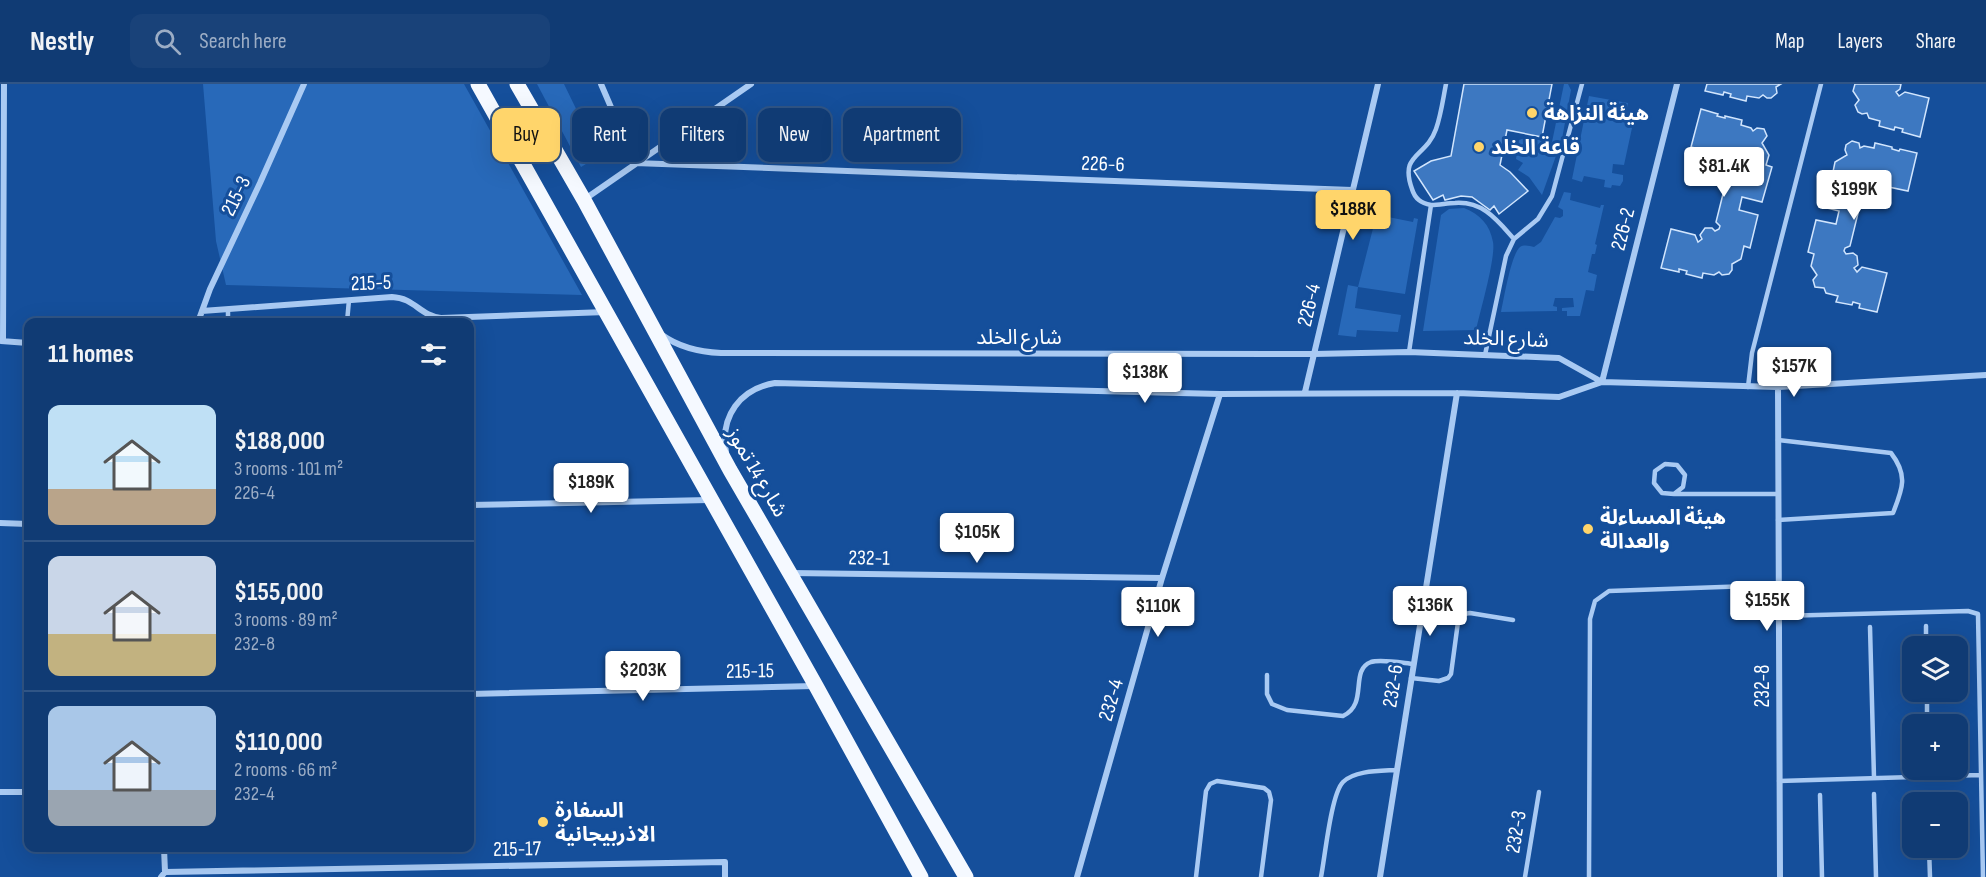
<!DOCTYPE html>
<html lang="en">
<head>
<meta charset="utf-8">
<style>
  body { margin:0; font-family:"Sofia Sans Condensed","Noto Sans Arabic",sans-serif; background:#194279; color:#f1f3f6; height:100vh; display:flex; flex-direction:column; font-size:22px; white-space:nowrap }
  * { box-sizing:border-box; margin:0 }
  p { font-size:20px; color:#9cadc5 }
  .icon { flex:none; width:33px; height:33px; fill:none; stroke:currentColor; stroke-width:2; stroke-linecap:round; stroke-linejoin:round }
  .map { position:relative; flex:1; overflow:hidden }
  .sheet { position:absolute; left:24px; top:234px; width:450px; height:534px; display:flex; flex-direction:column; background:#103b74; border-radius:12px; box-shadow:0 6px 24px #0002,0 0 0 2px #305586 }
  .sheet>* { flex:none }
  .banner { position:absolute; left:492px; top:24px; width:570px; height:54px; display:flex; gap:12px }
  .buttons { position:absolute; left:1902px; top:552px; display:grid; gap:12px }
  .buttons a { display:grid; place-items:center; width:66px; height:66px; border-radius:12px; background:#103b74; box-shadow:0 6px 24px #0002,0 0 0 2px #305586; font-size:30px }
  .price { position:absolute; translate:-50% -51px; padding:0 14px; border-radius:6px; background:#fff; color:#222; font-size:20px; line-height:39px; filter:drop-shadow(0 2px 3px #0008) }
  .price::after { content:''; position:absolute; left:50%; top:36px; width:18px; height:14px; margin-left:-9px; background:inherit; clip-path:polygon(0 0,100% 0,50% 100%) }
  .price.current { background:#ffd56b; color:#111 }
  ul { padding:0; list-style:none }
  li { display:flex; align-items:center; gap:18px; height:150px; padding:0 24px }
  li+li { border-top:2px solid #305586 }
  li span { display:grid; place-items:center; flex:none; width:168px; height:120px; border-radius:12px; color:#555 }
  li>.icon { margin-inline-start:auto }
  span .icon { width:72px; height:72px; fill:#fffc; stroke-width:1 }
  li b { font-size:26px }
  h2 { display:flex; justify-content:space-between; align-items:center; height:72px; padding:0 24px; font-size:26px }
  .tag { padding:0 21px; border-radius:12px; background:#103b74; box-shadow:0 6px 24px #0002,0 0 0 2px #305586; font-size:21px; line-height:54px }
  .tag.current { background:#ffd56b; color:#111 }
  header { display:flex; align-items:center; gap:36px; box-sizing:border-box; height:84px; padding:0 30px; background:#103b74; border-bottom:2px solid #305586 }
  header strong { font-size:28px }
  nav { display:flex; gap:33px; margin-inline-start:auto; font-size:21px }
  .search { width:420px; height:54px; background:#194279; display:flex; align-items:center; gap:15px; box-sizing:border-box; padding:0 21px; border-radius:12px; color:#9cadc5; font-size:22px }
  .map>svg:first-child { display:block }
</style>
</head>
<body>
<header>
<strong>Nestly</strong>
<div class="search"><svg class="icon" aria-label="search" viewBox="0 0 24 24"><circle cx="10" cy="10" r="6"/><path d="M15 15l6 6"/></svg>Search here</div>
<nav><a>Map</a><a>Layers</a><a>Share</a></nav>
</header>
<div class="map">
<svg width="1986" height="793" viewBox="0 0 1986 793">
  <rect width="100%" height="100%" fill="#154f9b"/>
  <!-- green -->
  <path fill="#2869b9" d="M203,0h261l118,211 -356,-10 -10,-44z
    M537,0h27l35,72 -18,11z
    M1564,0h4l3,6 -9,49 -20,56 -13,-18 -11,-7 5,-7 -7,-4 3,-19 6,-2 27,4z
    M1589,12l39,7 -2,9 9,2 -11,51 -11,-1 -1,9 11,2v6l-3,5 -8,-1 -1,3 -7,-1 1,-7 -21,-4 -2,6 -10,-3z
    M1564,108l7,1 -1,7 30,8 1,-3h3l-9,39 2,1 -2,9h-3l-4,18 9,3 -3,16 -8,-1 -6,26h-13v-5h-5v-3l12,-1 -1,-9h-18l-2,8 4,1v4l-56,1c3,-14 10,-57 19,-65 4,-3 10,-1 14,0l7,-5 14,-25 5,1 3,-2v-6l-5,-3z
    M1379,121l11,2 -2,10 25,5 1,-4 4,1 -13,75 -47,-7 -3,21 46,7 -3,17 -41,-2 -1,7 -18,-2 10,-50 10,2z
    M1464,124c16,6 26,17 29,34 3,15 -13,70 -17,88l-53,1 18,-116 8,-6z"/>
  <!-- building -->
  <path fill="#3d78c1" stroke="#d1e5fd" stroke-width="1.5" d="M1464,0h88l-10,53 -35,-7 -7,35 10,7 18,19 -29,23 -5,-8 -4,4 -18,-13 -11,-1 -16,4 -2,-5 -10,5 -19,-29 17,-10 20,-5z
    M1707,0h74l-5,3 1,6 -6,5h-4l-4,-3 -4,3 -12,-2 -1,5 -16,-4 1,-3 -7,-2 -1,3 -18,-4z
    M1855,0h46l-1,5 -4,3 3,4 6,-4 24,6 -9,39 -18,-5 1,-3 -8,-2 -1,3 -15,-4 1,-5 -11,-3 -2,-5 -5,1 -4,-2 -3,-7 4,-5 -6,-9z
    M1701,25l17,5 -1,2 8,2v-2l17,4 -1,5 10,3 2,3 4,-3 7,1 3,7 -5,7 7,12 -3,10 6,2 -10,35 -20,-5 -3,13 19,5 -8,33 -6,-2 -3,13 -9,5v6l-3,4 -7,1 -3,-3 -5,3 -11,-2 -1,5 -16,-4 1,-3 -8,-2v3l-18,-4 10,-39 24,6 3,7 4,-3 -2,-4 5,-7h7l3,3 4,-2 1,-3 -4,-4 12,-48 5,-1 1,-3 -2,-4 -4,2 -6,-3 -1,-10 2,-2 -3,-3 -2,3h-4l-23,-6z
    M1852,57l7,2 1,5 4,-2 10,2 1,-5 17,4v2l7,2 1,-2 17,4 -9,38 -24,-5 -3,-2 -1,-3h-3l1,3 -6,8h-6l-4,-3 -3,2 -1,3 4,3 -12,49 -5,2 -1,3 2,3 7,-1 4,3 1,9 -4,3 3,4 5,-5 25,6 -10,39 -18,-4 1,-4 -7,-2 -1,3 -16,-3 2,-6 -12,-3 -2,-5 -9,-1 -2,-7 4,-5 -6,-9 3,-12 -6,-2 8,-32 20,4 3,-13 -20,-5 8,-35 6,1 2,-10 12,-7 -2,-5 1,-5z"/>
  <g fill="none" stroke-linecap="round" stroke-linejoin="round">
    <!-- lane -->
    <path stroke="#a9caf3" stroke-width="4.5" d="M1446,0c-3,15 -5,31 -10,45 -10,29 -37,24 -24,60 3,10 9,14 19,16 9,0 16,-2 24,-2 28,-2 42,17 59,36
      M228,225v13
      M347,238l2,-22
      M1409,268l22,-147
      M1485,271l21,-99 8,-17 24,-20 14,-23 30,-112
      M1748,303l4,-34 69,-269
      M1778,356l113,13c17,22 12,35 2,60l-115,7
      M1674,410l-12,-1 -8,-10 1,-12 10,-7 12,1 8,10 -2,12 -9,7h104
      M1779,532l189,-5 10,3 5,263
      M1926,542v20
      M1870,543l4,151
      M1267,591v19l5,10 15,6 56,6c26,-12 6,-46 28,-54 10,-3 32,1 43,2
      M1411,594l28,3 9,-3 3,-4 7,-52 6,-8 6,-1 43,7
      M1927,608v32
      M1779,697l201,-6
      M1874,710l2,83
      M1927,710l1,8
      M1820,711l2,82
      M1929,764l1,29
      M1196,793l10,-86 4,-7 7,-3 47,7 5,4 2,8 -10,77
      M1321,793c4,-20 10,-83 22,-95 12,-12 38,-11 54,-12
      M1525,793l14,-85
      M1589,793l1,-258 5,-18 14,-10 169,-6"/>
    <!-- street -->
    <path stroke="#a9caf3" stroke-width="6" d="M601,0l34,79 717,27
      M585,115l166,-115
      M202,227l190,-14c23,1 28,19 49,21l165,-6
      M198,238l12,-33 50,-106 44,-99
      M662,251c18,13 38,17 59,18l593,1 95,-2 150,6 43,24
      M1,257l27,2
      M3,257l1,-257
      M1602,298l75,-298
      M1778,303l2,490
      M1305,308l73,-308
      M726,368c-6,-36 14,-63 49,-69l445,11 237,-1 102,4 43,-15 176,5 208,-12
      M470,421l239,-5
      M0,439l28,1
      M791,489l371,5
      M470,610l344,-8
      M0,708h28
      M165,788l560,-10v15
      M161,793l4,-5 -1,-24
      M1077,793l85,-299 58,-184
      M1380,793l77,-484"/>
    <!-- primary -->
    <path stroke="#f5f9ff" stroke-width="15" d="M478,0l338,602 105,191
      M517,0l67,116 146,270 236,407"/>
  </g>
  <!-- markers -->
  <g fill="#ffd56b" stroke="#154f9b" stroke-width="2">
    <circle cx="1532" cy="29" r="6"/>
    <circle cx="1479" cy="63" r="6"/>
    <circle cx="1588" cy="445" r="6"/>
    <circle cx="543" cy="738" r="6"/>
  </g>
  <g text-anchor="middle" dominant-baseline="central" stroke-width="6" stroke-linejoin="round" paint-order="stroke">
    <!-- poi labels -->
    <g font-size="21" font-weight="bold" fill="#fff" stroke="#154f9b" text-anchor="start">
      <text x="1544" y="29">هيئة النزاهة</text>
      <text x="1491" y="63">قاعة الخلد</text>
      <text x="1600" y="433">هيئة المساءلة<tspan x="1600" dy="24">والعدالة</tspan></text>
      <text x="555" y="726">السفارة<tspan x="555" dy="24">الاذربيجانية</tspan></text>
    </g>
    <!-- street labels -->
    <g font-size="21" fill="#fff" stroke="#154f9b">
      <text transform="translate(1103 80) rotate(2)">226-6</text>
      <text transform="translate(236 112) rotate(-64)">215-3</text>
      <text transform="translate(1623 145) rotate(-76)">226-2</text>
      <text transform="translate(371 199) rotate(-2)">215-5</text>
      <text transform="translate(1309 221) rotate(-77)">226-4</text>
      <text x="1019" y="253">شارع الخلد</text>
      <text transform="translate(1506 255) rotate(2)">شارع الخلد</text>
      <text transform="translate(757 388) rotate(60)">شارع 14 تموز</text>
      <text transform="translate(869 474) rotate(1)">232-1</text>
      <text transform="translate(750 587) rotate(-1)">215-15</text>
      <text transform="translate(1393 602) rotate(-81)">232-6</text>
      <text transform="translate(1762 602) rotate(-90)">232-8</text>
      <text transform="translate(1111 616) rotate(-74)">232-4</text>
      <text transform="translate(1516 748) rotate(-81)">232-3</text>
      <text transform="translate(517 765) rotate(-1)">215-17</text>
    </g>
  </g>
</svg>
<div class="buttons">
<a><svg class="icon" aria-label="layers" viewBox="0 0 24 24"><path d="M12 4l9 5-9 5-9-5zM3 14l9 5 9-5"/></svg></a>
<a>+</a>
<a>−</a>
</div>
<b class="price" style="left:1724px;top:114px">$81.4K</b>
<b class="price" style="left:1854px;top:137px">$199K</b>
<b class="price current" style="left:1353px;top:157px">$188K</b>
<b class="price" style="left:1794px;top:314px">$157K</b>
<b class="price" style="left:1145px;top:320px">$138K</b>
<b class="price" style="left:591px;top:430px">$189K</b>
<b class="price" style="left:977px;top:480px">$105K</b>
<b class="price" style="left:1767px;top:548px">$155K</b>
<b class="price" style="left:1430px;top:553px">$136K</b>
<b class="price" style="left:1158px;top:554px">$110K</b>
<b class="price" style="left:643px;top:618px">$203K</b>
<div class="banner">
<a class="tag current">Buy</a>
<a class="tag">Rent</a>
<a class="tag">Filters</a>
<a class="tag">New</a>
<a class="tag">Apartment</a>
</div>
<section class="sheet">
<h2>11 homes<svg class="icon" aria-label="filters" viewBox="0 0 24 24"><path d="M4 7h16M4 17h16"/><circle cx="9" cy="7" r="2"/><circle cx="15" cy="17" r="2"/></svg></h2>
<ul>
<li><span style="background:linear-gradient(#bfe0f5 70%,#b9a48a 0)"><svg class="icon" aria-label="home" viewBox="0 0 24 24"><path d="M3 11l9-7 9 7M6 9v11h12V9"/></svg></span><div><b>$188,000</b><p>3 rooms · 101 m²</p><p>226-4</p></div></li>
<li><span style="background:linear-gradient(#c9d6e8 65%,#c2b280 0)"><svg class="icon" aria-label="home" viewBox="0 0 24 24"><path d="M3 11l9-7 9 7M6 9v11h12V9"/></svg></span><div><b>$155,000</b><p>3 rooms · 89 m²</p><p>232-8</p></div></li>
<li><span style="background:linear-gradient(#a9c7e8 70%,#9aa5b1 0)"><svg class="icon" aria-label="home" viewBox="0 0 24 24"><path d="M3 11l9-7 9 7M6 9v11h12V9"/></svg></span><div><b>$110,000</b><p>2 rooms · 66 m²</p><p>232-4</p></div></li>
</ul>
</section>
</div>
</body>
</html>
